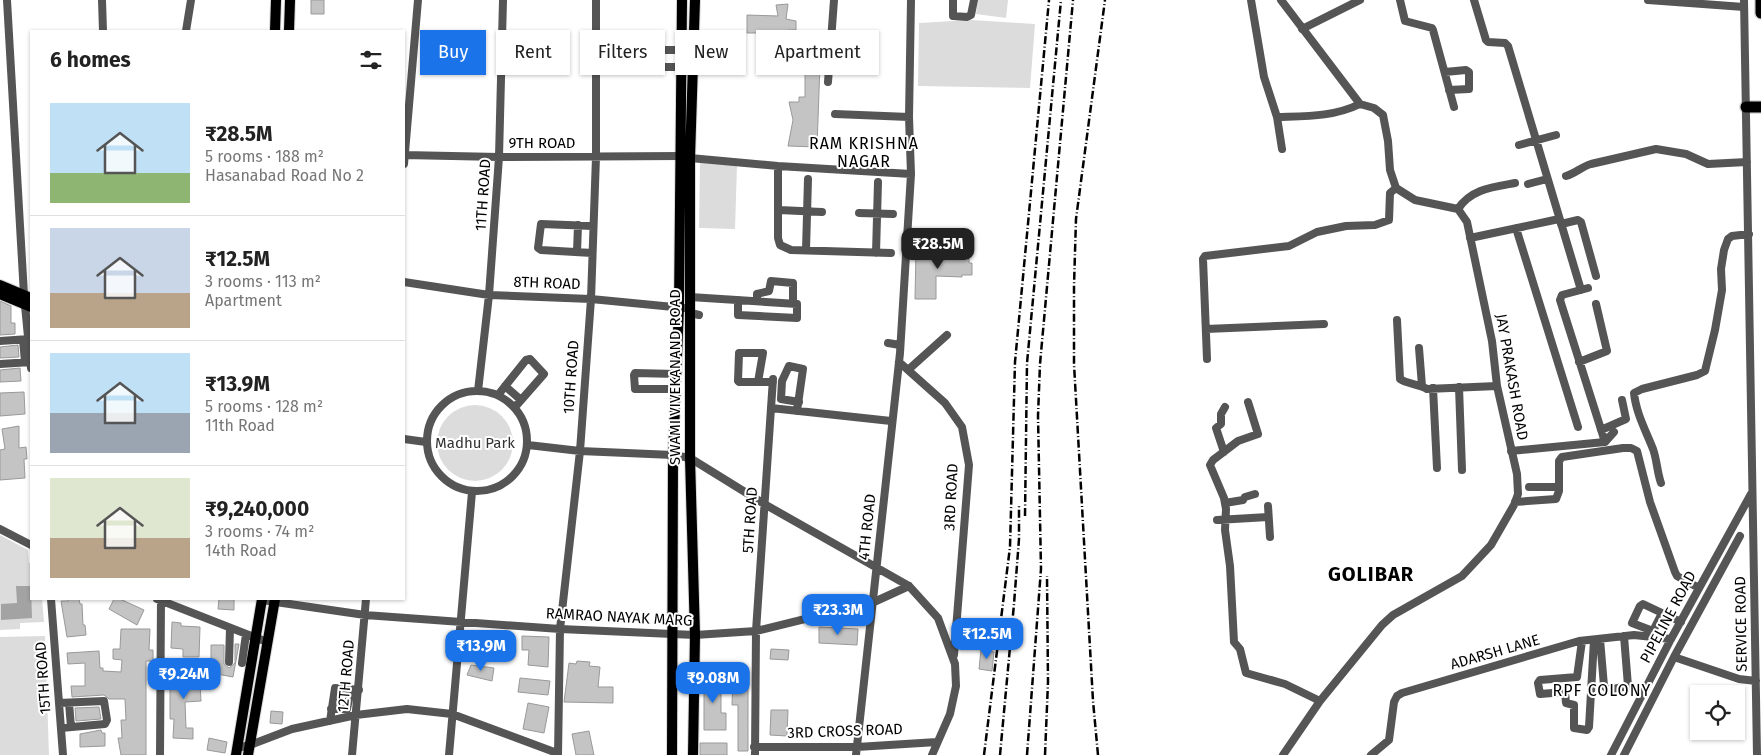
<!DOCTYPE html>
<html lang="en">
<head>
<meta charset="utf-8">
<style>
  body { margin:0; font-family:"Fira Sans",sans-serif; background:#f2f2f2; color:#222; height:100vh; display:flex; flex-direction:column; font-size:19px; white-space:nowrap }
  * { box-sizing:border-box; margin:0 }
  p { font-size:16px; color:#767676 }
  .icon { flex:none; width:28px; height:28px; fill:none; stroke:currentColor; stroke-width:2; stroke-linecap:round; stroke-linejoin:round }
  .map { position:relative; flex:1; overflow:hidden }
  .panel { position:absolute; left:30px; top:30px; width:375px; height:570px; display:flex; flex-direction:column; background:#fff; border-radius:0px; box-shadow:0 1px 4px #0004 }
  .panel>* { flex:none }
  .guide { position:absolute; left:420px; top:30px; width:475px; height:45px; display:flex; gap:10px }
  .fabs { position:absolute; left:1690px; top:685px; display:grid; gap:10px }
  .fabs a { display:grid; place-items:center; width:55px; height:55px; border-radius:0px; background:#fff; box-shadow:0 1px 4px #0004; font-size:25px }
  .price { position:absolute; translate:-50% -42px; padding:0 11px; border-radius:10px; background:#1a73e8; color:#fff; font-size:16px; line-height:32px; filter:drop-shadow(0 1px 2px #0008) }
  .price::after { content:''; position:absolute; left:50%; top:30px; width:15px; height:11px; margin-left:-8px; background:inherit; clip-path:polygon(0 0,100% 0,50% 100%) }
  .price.selected { background:#222; color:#fff }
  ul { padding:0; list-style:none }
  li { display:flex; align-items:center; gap:15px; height:125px; padding:0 20px }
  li+li { border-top:1px solid #e0e0e0 }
  li span { display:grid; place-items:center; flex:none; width:140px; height:100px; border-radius:0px; color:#555 }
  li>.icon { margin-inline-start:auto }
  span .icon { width:60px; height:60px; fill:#fffc; stroke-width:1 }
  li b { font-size:21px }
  h2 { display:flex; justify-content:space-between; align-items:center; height:60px; padding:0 20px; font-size:21px }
  .pill { padding:0 18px; border-radius:0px; background:#fff; box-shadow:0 1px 4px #0004; font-size:18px; line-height:45px }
  .pill.selected { background:#1a73e8; color:#fff }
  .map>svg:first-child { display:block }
</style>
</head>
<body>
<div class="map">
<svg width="1761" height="755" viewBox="0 0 1761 755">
  <rect width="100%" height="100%" fill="#fff"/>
  <!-- green -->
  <path fill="#dcdcdc" d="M978,0h30l-2,18 -30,-4z
    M971,20l64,4 -5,64 -112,-2 1,-63z
    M700,161l37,4 -2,64 -36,-1z
    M437 443a38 38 0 1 1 76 0a38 38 0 1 1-76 0Z
    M0,535l28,15 1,13h2v36h11l2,23 -24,1v6l-20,1z
    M45,636l4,119h-49v-118z"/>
  <!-- water -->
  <path fill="#a3a3a3" d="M16,586h15l1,32 -31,2v-16l16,-1z"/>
  <!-- building -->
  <path fill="#c4c4c4" stroke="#999" d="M311,0h13v14h-13z
    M788,4l-2,15 10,2v9h-8l-1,15h-11l-1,-12h-28v-18l31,1 -2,-11z
    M794,47h13v3h2v14h11l-3,83 -29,-1 5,-26 -4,-18h10v-5h6v-31h-12z
    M916,250l48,2v4h5v7h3v12h-10v2l-26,-1v23h-21z
    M0,301l11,5v17h4v11l-15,1z
    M18,345l1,12 -19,1v-11z
    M20,368l1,13 -21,1v-12z
    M24,392l1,22 -25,2v-23z
    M19,426v22l7,-1 1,12h-3l1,19 -25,2v-30l5,-1 -3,-20z
    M68,599h11l1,5h2l1,21h2l1,10 -19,2 -6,-36h7z
    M114,599h6l24,11 -7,15 -28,-16z
    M219,599h15v11l-16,-1z
    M172,622l9,1v3l19,1 -1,30h-16v-8l-12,-1z
    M819,627l39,2 -1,16 -38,-2z
    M121,629h29l-1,21h4v11h-7v94h-25l-3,-17h4l-1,-18h5l-1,-21h-16l-5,-4 -32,2 -1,-11h14v-23l-17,1 -1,-11 32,-2 1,17h3v3l18,1 1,-12 -9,-1v-10h7z
    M522,636l27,1 -1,30 -20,-2 1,-15h-7z
    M235,644h4l-6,33 -27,-5 2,-9h3v-18h13v19l5,4 6,-5z
    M771,649l18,1 -1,10 -18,-1z
    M981,650l13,2 -2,19 -13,-2z
    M577,661l13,1 -1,4 11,1 -2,20h15v16l-49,-1 5,-39 7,1z
    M471,665l23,3 -2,13 -25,-6z
    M203,672v11h-3l1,18 -16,1 1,26h7v11l-20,-1 1,-19h-4v-46z
    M704,674h17v39h5v17h-22z
    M733,677h15v74h-10v-46h-6z
    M520,678l30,3 -2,14 -30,-3z
    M528,703l21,4 -5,26 -21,-4z
    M99,707l2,12 -25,2 -1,-13z
    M771,710h17l-1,26 -17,-1z
    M271,711l12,1 -1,12 -12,-1z
    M101,730l1,3h3v13l-25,1v-13z
    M589,731l5,24h-18l-4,-21z
    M209,738l18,4 -2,11 -18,-3z
    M700,743h27v12h-27z"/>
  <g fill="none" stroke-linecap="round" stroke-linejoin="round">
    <!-- major casing -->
    <g stroke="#dbdbdb" stroke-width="12">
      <path id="major" d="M275,31l1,-31
        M289,31l1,-31
        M0,285l31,13
        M0,294l31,13
        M236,755l26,-156
        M248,755l27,-156
        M672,755l1,-300 6,-147 3,-308
        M693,755l2,-120 -5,-177v-300l5,-158"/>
    </g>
    <!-- highway casing -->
    <g stroke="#dbdbdb" stroke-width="14">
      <path id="highway" d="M1761,0v13
        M1746,107h15"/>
    </g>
    <!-- minor -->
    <path stroke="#555" stroke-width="8" d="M7,0l17,295 7,73
      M102,0l1,31
      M953,0v16l14,1 4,-2 3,-15
      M1251,0l13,77 13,40 5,32
      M1281,0l79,104 14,4 9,7 5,26 2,29 6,18 19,12 43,9 9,13 25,119 5,45 20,88 1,20 -4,11 -23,40 -29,31 -69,39 -11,10 -62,76 -37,54
      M1400,0l5,21 27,7 1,2 21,77
      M1474,0l12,40 2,2 17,1 3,3 73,244
      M1648,0l96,7
      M1744,0l13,755
      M1302,29l58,-29
      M186,31l5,-31
      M682,50h-32l-1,13 3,4h41
      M1445,72l21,-2 3,2v17l-20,1
      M828,82l6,-82
      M835,114l74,3
      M1277,117c30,-1 56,0 83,-13
      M1519,145l37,-10
      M404,155l95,2 182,-1
      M690,158l88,8 133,8
      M404,164l14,-164
      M778,166v72l2,7 11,5 100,3
      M1566,176c10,-3 15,-9 25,-12l65,-15 30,5 22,10 39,-2
      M1528,184l19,-5
      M1458,209c13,-20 35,-22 57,-26
      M779,210l43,2
      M859,213l34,1
      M1561,224l17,-4 3,2 15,54
      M1516,228l62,199
      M1470,238l89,-19
      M806,250l2,-71
      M577,252l1,-27
      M592,253l-51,-3 -3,-2 3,-24 52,2
      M876,253l2,-71
      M404,282l85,13 102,4 93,9
      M1588,288l-26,7 -2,5 45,142
      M690,297l107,7v14l-59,-3v-15
      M757,301v-7l12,-3 2,-10 22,2v20
      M691,313l8,2
      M1397,320l3,59c7,5 19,5 27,10l70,-3
      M1206,329l118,-5
      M23,340l2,22
      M0,341l29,-2
      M888,343l12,2
      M1419,348l3,38
      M1207,359l-4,-100 2,-3 84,-10 28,-14 29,-6 29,-1 14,-5 1,-27 6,-5
      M899,362l46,41 17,24 7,38 -15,190
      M1579,362l28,-11 -11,-47
      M0,364l31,-2
      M908,370l39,-35
      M758,382l5,-29h-24l-1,28 1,1h34
      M505,386l16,14
      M1459,387l3,83
      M1433,388l4,80
      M676,389h-41l-1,-14 1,-2 42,1
      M478,391l11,-96 10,-138 4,-157
      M427 441a50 50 0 1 1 100 0a50 50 0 1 1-100 0Z
      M498,395l28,-35 4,-1 14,15 -29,33
      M1248,402l10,32 -20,7 -25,19 -3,5 14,33 2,11 -1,21 5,36 4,76 6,7 6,24 39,11 35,17
      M771,408l2,-29
      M797,411l6,-42 -14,-3 -7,15 -1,18 18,3
      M1601,430l25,-11 -4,-19
      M404,439l22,3
      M528,445l52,6 93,4 17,3 76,47 143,81 29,32 17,46 1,22 -6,28 -18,41
      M1511,451l94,-9 9,-10
      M1224,452l-8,-24 5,-4v-10l4,-7
      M1661,483c-4,-11 -4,-23 -8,-34 -7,-18 -17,-36 -19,-56l8,-4 55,-14 8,-4 10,-41 7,-40 -1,-21 3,-19 4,-11 4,-3 17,-2
      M1529,487h30
      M1515,502l41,-3 3,-8v-30l3,-4 61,-9h8l6,3 13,51 25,70 2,4 22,12
      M1225,503l18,-3 2,-3 10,-3
      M1268,506l2,31
      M1217,520l51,-3
      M0,529l31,16
      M51,599l12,156
      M157,599l110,43
      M262,600l103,15 195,14 135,6 61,-4 118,-29 35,-16
      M1662,613l-9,18 -21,-8 8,-17 3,-2 38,18
      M1600,639l4,47 4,4 20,-4 -4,-50
      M1582,641l-5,36 -37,3 -2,3 2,11 25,-2 1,11 8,2v23l13,2 2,-3 5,-87
      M1674,657l66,-121
      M229,662l1,-34
      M242,663l4,-29
      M59,703l45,-2 3,19 -2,4 -44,4
      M69,703l2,24
      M331,709h16l4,-20
      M330,721l5,-33 24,2
      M754,747h103l80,-5
      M237,748l13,-3 42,-16 64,-14 51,-6 45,5 105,39
      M160,755l1,-156
      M352,755l14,-156
      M449,755l23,-263
      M558,755l2,-126 20,-178 11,-152 5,-142v-157
      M755,755l1,-124 15,-223 120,13
      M856,755l44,-402 11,-179 -2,-57 2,-117
      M1371,755l18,-15 5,-38 3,-6 5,-3 177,-52 55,-6 37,4
      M1611,755l60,-116 80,-145
      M1624,755l50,-98 65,22 17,2"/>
    <!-- major -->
    <use href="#major" stroke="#000" stroke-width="10"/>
    <!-- highway -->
    <use href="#highway" stroke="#000" stroke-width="11"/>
    <!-- rail -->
    <path stroke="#000" stroke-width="2.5" stroke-dasharray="8 2.5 1 2.5" stroke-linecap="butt" d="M1025,516l2,-153 34,-363
      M984,755l26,-208 5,-185 34,-362
      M1000,755l14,-151 5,-65v-33
      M1027,755l14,-186 -3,-153 2,-52 33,-364
      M1045,755l3,-73 -1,-106
      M1098,755l-5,-54 -19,-337v-78l2,-67 29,-219"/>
  </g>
  <g text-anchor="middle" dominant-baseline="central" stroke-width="4" stroke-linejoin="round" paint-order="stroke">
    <!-- street labels -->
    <g font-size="15" fill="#000" stroke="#fff">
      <text x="542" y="143">9TH ROAD</text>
      <text transform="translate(483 195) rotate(-86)">11TH ROAD</text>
      <text transform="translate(547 283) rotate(2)">8TH ROAD</text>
      <text transform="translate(571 377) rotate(-86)">10TH ROAD</text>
      <text transform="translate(675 377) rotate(-90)">SWAMI VIVEKANAND ROAD</text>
      <text transform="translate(1512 377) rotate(80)">JAY PRAKASH ROAD</text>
      <text transform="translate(951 497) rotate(-87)">3RD ROAD</text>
      <text transform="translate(750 520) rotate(-86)">5TH ROAD</text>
      <text transform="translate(867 527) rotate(-84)">4TH ROAD</text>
      <text transform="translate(619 617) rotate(3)">RAMRAO NAYAK MARG</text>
      <text transform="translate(1668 617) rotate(-62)">PIPELINE ROAD</text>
      <text transform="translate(1741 624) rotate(-91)">SERVICE ROAD</text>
      <text transform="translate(1495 652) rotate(-16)">ADARSH LANE</text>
      <text transform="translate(346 676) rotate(-85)">12TH ROAD</text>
      <text transform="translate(43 678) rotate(-94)">15TH ROAD</text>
      <text transform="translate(845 731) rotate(-2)">3RD CROSS ROAD</text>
    </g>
    <!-- park labels -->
    <g font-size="15" fill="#333" stroke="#fff">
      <text x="475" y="443">Madhu Park</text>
    </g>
    <!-- neighbourhood labels -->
    <g font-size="16" letter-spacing="1" fill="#000" stroke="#fff">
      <text x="864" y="143">RAM KRISHNA<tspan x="864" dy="18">NAGAR</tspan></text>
      <text x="1602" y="690">RPF COLONY</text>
    </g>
    <!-- district labels -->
    <g font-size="20" font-weight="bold" letter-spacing="1" fill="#000" stroke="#fff">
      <text x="1371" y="574">GOLIBAR</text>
    </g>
  </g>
</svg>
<div class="fabs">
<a><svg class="icon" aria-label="locate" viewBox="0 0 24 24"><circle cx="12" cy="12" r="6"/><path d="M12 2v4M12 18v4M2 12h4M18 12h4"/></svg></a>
</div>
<b class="price selected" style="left:938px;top:270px">₹28.5M</b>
<b class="price" style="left:838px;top:636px">₹23.3M</b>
<b class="price" style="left:987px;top:660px">₹12.5M</b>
<b class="price" style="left:481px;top:672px">₹13.9M</b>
<b class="price" style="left:184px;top:700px">₹9.24M</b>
<b class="price" style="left:713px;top:704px">₹9.08M</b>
<div class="guide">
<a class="pill selected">Buy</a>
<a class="pill">Rent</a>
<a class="pill">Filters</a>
<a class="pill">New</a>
<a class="pill">Apartment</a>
</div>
<section class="panel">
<h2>6 homes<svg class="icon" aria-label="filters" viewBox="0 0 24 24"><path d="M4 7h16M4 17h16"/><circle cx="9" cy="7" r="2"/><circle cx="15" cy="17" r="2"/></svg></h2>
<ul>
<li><span style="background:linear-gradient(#bfe0f5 70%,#8fb573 0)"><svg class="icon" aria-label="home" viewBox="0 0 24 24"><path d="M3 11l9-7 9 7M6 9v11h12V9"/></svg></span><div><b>₹28.5M</b><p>5 rooms · 188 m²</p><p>Hasanabad Road No 2</p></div></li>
<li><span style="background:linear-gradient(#c9d6e8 65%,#b9a48a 0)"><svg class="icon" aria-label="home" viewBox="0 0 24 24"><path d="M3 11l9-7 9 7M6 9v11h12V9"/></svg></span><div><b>₹12.5M</b><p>3 rooms · 113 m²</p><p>Apartment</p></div></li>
<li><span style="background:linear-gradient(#bfe0f5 60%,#9aa5b1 0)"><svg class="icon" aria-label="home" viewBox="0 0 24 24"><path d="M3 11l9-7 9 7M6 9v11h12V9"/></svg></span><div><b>₹13.9M</b><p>5 rooms · 128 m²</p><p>11th Road</p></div></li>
<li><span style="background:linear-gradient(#dfe7d0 60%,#b9a48a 0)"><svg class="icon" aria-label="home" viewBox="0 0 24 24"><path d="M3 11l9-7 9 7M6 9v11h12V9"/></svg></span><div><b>₹9,240,000</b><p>3 rooms · 74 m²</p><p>14th Road</p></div></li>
</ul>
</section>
</div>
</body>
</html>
